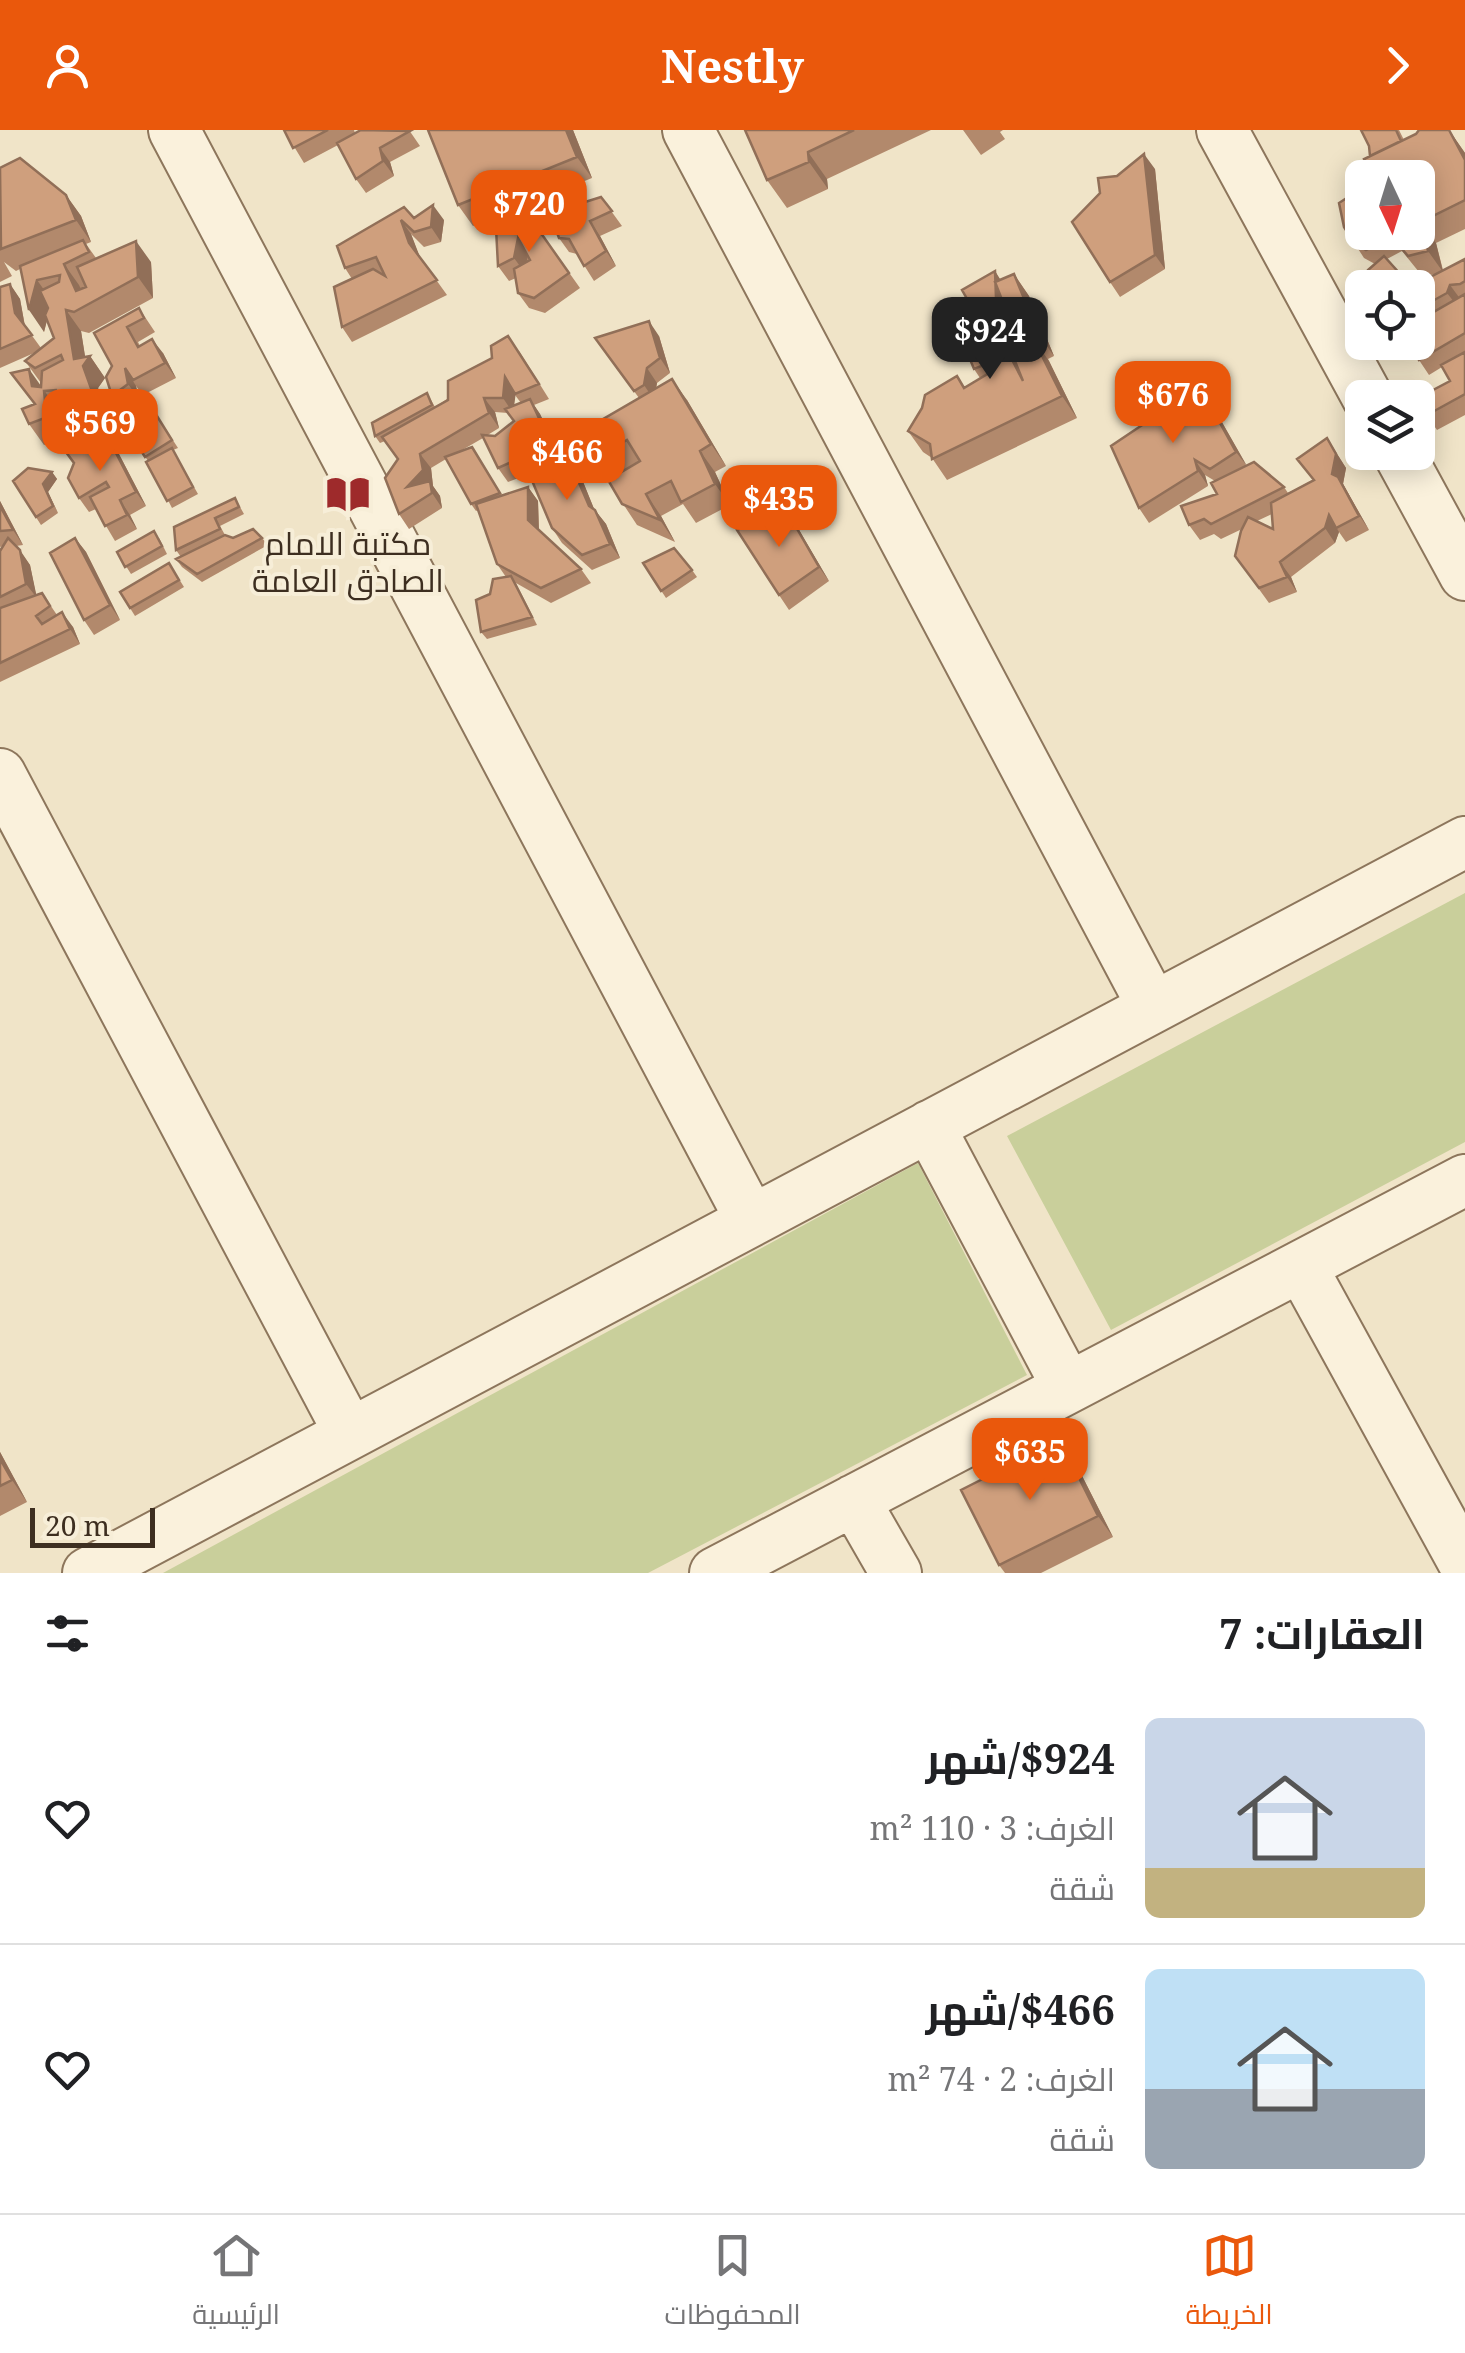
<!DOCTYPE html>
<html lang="ar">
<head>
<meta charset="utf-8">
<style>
  body { margin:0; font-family:"Noto Serif",Cairo,serif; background:#f6f6f6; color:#202124; direction:rtl; height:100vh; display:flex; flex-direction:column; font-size:38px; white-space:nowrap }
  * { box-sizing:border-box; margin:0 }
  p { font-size:32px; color:#757577 }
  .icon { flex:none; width:55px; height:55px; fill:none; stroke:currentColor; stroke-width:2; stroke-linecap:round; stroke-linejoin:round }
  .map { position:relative; height:1443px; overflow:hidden; direction:ltr }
  .panel { display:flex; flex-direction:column; background:#fff; flex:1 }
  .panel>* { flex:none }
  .needle { width:65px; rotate:176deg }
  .controls { position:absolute; left:1345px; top:30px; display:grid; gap:20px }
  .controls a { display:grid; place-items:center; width:90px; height:90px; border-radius:15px; background:#fff; box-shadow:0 5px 25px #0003; font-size:50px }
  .scale { position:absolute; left:30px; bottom:25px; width:125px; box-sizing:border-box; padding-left:10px; border:5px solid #3d2e20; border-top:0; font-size:28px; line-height:35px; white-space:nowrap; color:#3d2e20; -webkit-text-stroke:8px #f7eed8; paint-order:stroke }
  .price { position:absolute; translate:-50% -85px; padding:0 22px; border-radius:20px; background:#ea580c; color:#fff; font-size:32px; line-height:65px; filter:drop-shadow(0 2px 5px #0008) }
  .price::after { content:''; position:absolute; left:50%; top:60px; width:30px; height:22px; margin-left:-15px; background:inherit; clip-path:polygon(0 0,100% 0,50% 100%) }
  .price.current { background:#222; color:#fff }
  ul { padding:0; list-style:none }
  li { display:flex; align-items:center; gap:30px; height:250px; padding:0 40px }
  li+li { border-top:2px solid #e0e0e0 }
  li span { display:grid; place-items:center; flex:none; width:280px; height:200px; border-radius:15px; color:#555 }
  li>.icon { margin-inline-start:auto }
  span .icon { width:120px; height:120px; fill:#fffc; stroke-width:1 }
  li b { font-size:42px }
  h2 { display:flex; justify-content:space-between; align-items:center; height:120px; padding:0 40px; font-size:42px }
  header { display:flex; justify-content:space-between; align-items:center; height:130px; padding:0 40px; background:#ea580c; color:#fff; font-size:45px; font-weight:700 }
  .tabs { display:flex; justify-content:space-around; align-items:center; height:140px; border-top:2px solid #e0e0e0; background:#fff; font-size:28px; color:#757577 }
  .tabs a { display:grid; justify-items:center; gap:5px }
  .tabs .current { color:#ea580c }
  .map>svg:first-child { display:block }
</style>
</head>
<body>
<header><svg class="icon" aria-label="forward" viewBox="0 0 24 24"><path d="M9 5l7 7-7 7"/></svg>Nestly<svg class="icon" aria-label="person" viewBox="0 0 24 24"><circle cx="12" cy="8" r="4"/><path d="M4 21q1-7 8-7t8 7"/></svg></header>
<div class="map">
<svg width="1465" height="1443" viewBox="0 0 1465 1443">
  <rect width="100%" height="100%" fill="#f0e4c8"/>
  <!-- green -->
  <path fill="#c9cf9b" d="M1465,763v249l-354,188 -104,-194z
    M918,1033l109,212 -379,198h-485z"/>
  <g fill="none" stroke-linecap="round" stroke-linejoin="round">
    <!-- minor casing -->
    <g stroke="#8d765c" stroke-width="54">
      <path id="minor" d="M174,0l577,1090
        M688,0l465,877
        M1222,0l146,268
        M1398,322l67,123
        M0,644l350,660
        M929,996l139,262
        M1301,1136l164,299
        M854,1370l42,73
        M88,1443l1377,-731
        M715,1443l750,-393"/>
    </g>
    <!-- minor -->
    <use href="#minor" stroke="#faf1dc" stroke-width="50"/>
  </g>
  <!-- wall -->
  <path fill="#b2896c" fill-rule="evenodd" d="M284,0h70l1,3 54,-3 11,16 -30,16 4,14 -28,17 -10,-14 -18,-34 -34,18z
    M428,0h145l19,48 -119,48 -15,-21z
    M745,0h186l-104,49 1,10 -41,19 -20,-28z
    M963,0h40l-3,2 5,7 -24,16z
    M1361,0h38l5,10 45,-10 16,23v76l-29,14 7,27 22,-11v156l-28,15 -19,-27 32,-22 -8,-14 -13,8 -22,-33h11v-54h-47l4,-24 -11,-6 -20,-31 18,5h56l-48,-76 -1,-10zM1402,121l21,26 12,-3 -24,13 -24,-28z
    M0,38l66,27 15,21 10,26 -5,2 10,14 55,4 2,36 -64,35 -8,-2 4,26 5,-1 15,22 -7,10 9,25 -17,7 -11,10 -14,-18 7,10 1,12 -29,11 -15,-21 5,-20 -23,-31 30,14v-4l-16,-22 9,-8 -34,15v-81l10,-3 10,15 5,27 16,22 13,-10 -7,-18 -3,12 -24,-63 -4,2 -12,-9 8,14 -12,6z
    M1155,39l10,100 -45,28 -10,-15 7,-106z
    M601,67l21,29 -22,10 16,30 -22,15 -17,-27 -8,-2 -10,-14z
    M524,79l56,79 -35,25 -16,-5 -11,-15 -2,-15 -7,3 -11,-15z
    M414,88l30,2 -3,22 -17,5 -13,-13 8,22 28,39 -95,47 -10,-15 10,-48 -7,-11 -8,-22z
    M995,141l5,9 14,-6 15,22 25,60 -6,3 29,59 -130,62 -15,-22 -9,-6 -15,-21 72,-53 -6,-9 36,-49 -9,-23v9l-22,13 -5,-8z
    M139,178l16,24 -17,10 2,4 23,7 13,25 -33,17 -7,-9 3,13 -16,11 -11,-14v-30l-18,-33z
    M659,206l11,37 -13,10 -1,5 31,12 39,66 -11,6 15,33 -34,18 -13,-19 -22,12 14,26 -38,-17 -29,-44 -3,2 -15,-22 49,-63 -44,-60z
    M519,221l30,48 -15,6 6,9 18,37 17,11 19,47 12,15 14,34 -28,12 -30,-27 -10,-15 -23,-54 -21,8 -10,-14 -15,-30 -26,15 15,-6 30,48 26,-8 10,14 1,29 42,39 10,14 -40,20 -35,-20 21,42 -50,14 -6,-7 9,-38 16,-17 -9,-13 -19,-54 -2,1 -5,-7 -25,-45 -15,9 2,18 7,10 2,12 -33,21 -10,-15 -1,-55 -13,-18 -5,2 -5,-7 52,-43 8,14zM515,265l6,8 -7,2zM495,282l13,1 6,8 -19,15h-9l13,-8z
    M1228,276l-9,11 27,48 38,22 4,6 25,-13 -16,-21 30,-21 19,30 -3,16 26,46 -23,12 -7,-10 -4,11 -44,34 6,15 -28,11 -34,-47 7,-27 -21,10 -7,-5 -14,6 -11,-15 28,-31 -2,-13 -10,-6 3,11 -59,37 -10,-15 39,-98zM1272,384l1,15 -16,-8z
    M152,278l26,40 -5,2 25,44 -26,14 -24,-47 -24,-37z
    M108,303l38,73 -16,9 7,14 -22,12 -19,-32 -7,3 -10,-14 -5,-34 -11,-16 33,8z
    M52,342l5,7 -9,13 10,21 -17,12 -28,-44z
    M235,368l9,16 -24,12 5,9 8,3h29l6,7 -66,37 -20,-15 -6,-8 5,-2 -5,-7z
    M0,371l23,44 -7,1 14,19 6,30 6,-2 15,22 16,12 7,17 -80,38v-131l3,-5 -3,1z
    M785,378l44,73 -40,29 -10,-15z
    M75,408l11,14 34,68 -26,15 -10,-15z
    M159,408l8,16 -36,20 -14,-22z
    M169,433l15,24 -49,29 -15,-24z
    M643,433l49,7 5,7 -31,21z
    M1060,1310l15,22 38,75 -72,36h-36l-6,-8z
    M0,1322l27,50 -27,14z"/>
  <!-- shaded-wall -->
  <path fill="#916f58" d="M566,0h7l19,48 -15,-21z
    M1449,0l16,23v7z
    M380,18l10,14 4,14 -11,-15z
    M808,22l19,27 1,10 -19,-27z
    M1144,24l11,15 10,100 -10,-14z
    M66,65l15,21 10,26 -15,-22z
    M433,75l11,15 -3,22 -10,-15z
    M401,90l10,14 9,23 -11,-14z
    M590,91l10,15 16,30 -10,-15z
    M1421,92l15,21 7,29 -15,-21z
    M518,108l10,15 -3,20 -11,-15z
    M136,111l15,21 2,36 -15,-21z
    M64,134l15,21 9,19 -12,-13z
    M995,141l5,8 1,27 -5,-8z
    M1014,144l15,22 25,60 -15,-21z
    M37,150l15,21 -8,31 -15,-22z
    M10,154l10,15 5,28 -10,-14z
    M1450,155l11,15 -3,7 -11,-14z
    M66,180l15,21 5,31 4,-6 15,22 -7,10 9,25 -15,-22 -18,-32z
    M649,191l10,15 11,37 -10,-15z
    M152,209l11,14 13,25 -11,-15z
    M1034,210l15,21 28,57 -15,-22z
    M125,238l11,18 3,13 -11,-15z
    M647,238l10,15 -3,17 -10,-15z
    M29,239l29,41 -1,-10 15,22 1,12 -15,-21 -4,1 -22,-28z
    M505,247l11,15 -3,21 -10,-15z
    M672,249l15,21 39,66 -15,-22z
    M1218,261l10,15 -9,11 28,49 -11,-14 -27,-49z
    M484,268l11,14 4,16 -10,-15z
    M530,269l10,15 23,47 -11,-15z
    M98,288l10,15 38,73 -10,-14z
    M1327,308l19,30 -3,16 26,46 -37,-56z
    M518,313l11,15 5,14 -11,-15z
    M564,318l11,14 24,59 -10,-15z
    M700,321l15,21 15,33 -15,-21z
    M420,324l11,14 2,18 7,10 2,12 -10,-15 -25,-6z
    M1195,330l10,15 3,11 -10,-15z
    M52,342l5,7 -9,13 10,21 -15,-29z
    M528,357l10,14 1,34 -11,-15z
    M646,364l15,22 14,26 -15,-22z
    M120,370l10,15 7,14 -10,-14z
    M0,371l23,44 -10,-15 -13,-24z
    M785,378l10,15 34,58 -10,-14z
    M595,380l11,14 14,34 -10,-14z
    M1329,385l10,17 -4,11 -10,-15z
    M75,408l11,14 34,68 -10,-15z
    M20,420l10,15 7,33 -11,-14z
    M1280,432l11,15 6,15 -10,-15z
    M62,482l11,15 7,17 -10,-15z
    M1060,1310l15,22 38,75 -15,-21z
    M0,1322l27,50 -15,-22 -12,-21z"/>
  <!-- building -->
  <path fill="#cf9f7d" stroke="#916f58" stroke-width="2.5" d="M284,0h44l-35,18z
    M361,0l49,1 -30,17 3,13 -27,18 -19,-36z
    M428,0h138l11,27 -119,48z
    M745,0h109l-46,22 1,10 -42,18z
    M1361,0h35l5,11 -31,15 -1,-10z
    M1419,0h30l16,30v40l-44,22 7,29 -20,5 -12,-14 2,-10h20v-54h-45l-9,-19 52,-25z
    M1144,24l11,101 -45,27 -38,-60 28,-29 -2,-15 19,-2z
    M20,28l46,37 10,25 -75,29 -1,-81z
    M1362,58v44h33v3l-29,15 -12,-7 -10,-16 -5,-24z
    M601,67l11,14 -22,10 16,30 -22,15 -15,-27 -10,-1 -9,-25z
    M433,75l-2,22 -17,5 -13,-12 8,23 28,37 -95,47 -8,-40 39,-18 12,7 -9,-19 -31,11 -8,-22 67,-39 10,11z
    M524,79l45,64 -35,25 -16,-5 -4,-24 16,-9 -12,-22 -4,20 -16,8 -2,-38z
    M83,110l6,12 -25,12 12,27 10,-4 -9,-20 59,-26 2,36 -64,35 -8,-2 8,49 16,-3 -7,10 9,25 -18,7 -10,11 -8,-19 -12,1 1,10 12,-1 1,13 -29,11 -7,-15 13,-5 -24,-31 18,-4 3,17 9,1 1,-16 21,-11 -2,-5 -26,13 -10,-7 29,-23 -9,-23 3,-7 -8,-17 19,-9 1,-7 -23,5 -8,30 -9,-44z
    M1384,126l26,29 -3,3h-36l-3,-18z
    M1465,129v22l-5,3 -10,1 -3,8 -29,16v-21h-9z
    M995,141l1,27 -22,13 -12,-21z
    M1014,144l25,61 -33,13 17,33 -12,-30 23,-11 28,56 -130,63 -2,-15 -22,-13 14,-23 3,-13 32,-19 7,12 30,-18v-9l-20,8 -12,-29 48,-20 -15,-38z
    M10,154l5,29 17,22 -32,14v-62z
    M1465,164v39l-46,27 -12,-18h11v-21z
    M139,178l5,10 -17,9 11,20 14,-8 13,24 -32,17 -8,-12 3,16 -16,12 -6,-19 6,-11 -18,-33z
    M649,191l11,37 -13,10 -3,17 -10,6 -39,-53z
    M508,206l31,48 -24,10 -10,-17 -2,21h-19l5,15 -69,41 3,16 -16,17 23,-6 2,12 -33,21 -14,-36 13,-19 -16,-22 66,-37v-19l44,-23 -1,-12z
    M1465,222v42l-38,21 -9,-12v-5l32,-17 -9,-16z
    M672,249l39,65 -11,7 15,33 -34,18 -10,-21 -25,13 14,26 -38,-16 -14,-24 32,-19 -13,-21 -37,21 -16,-25z
    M1208,250l10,11 -9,12 27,49 -26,17 -15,-9 3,11 -59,37 -28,-62 61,-41 6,5 6,-3 -5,-8z
    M427,263l5,12 -57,31 -3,-13z
    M530,269l22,47 -20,9 -7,-13 -7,1 5,14 -25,11 -16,-33 13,1 19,-15 -9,-12z
    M152,278l20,32 -27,17 -21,-33z
    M98,288l38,74 -16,8 7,15 -22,11 -15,-29 19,-10 -3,-5 -27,16 -11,-20 6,-15 -11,-15 15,-6 18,14 -10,-24z
    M1327,308l9,16 -4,20 6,3 21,39 -23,12 -7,-13 -4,13 -45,34 7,15 -28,11 -24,-32 6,-25 7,-14 25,12 -2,-26 43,-23 -17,-21z
    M472,317l28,46 -29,11 -26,-47z
    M172,318l21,39 -26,14 -21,-39z
    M564,318l25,58 6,4 15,34 -28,11 -30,-27 -27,-64z
    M1254,332l30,25 -73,37 -7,-5 -15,6 -8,-19 36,-12 -6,-11z
    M28,338l24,4 -9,12 10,22 -17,11 -23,-36z
    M528,357v33l53,49 -40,19 -44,-24 -21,-60z
    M235,368l4,9 -24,11 5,11 -44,21 -2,-23z
    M0,376l13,24 -13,1z
    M785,378l34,59 -40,28 -42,-65z
    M253,399l9,9 -65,36 -21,-15 49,-24 8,3z
    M154,401l8,15 -37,21 -8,-15z
    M8,408l12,12 6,34 -26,13v-46z
    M75,408l35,67 -26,15 -34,-67z
    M674,418l18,22 -31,21 -18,-28z
    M169,433l10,17 -49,28 -10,-16z
    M511,446l21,41 -51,15 -5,-32 14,-6 3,-15z
    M42,463l8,13 -14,10 6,8 20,-12 8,17 -70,34v-55z
    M1060,1310l38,76 -99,49 -38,-75z
    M0,1329l12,21 -12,6z"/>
  <!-- icons -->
  <defs>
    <g id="library-bare" transform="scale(3.45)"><path d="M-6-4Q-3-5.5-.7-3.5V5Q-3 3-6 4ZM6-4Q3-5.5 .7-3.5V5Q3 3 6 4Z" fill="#9e2a2b" stroke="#f7eed8" stroke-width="2.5" paint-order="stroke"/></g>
  </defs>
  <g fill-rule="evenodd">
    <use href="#library-bare" x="348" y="364"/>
  </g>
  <g text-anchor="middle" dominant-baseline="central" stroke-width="8" stroke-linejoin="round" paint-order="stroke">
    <!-- poi labels -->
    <g font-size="32" fill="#3d2e20" stroke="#f7eed8">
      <text x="348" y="412">مكتبة الامام<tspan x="348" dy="37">الصادق العامة</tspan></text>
    </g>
  </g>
</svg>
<div class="controls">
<a><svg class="needle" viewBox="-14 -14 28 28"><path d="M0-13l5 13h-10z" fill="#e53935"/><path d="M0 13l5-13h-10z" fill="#757577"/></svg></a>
<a><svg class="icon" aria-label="locate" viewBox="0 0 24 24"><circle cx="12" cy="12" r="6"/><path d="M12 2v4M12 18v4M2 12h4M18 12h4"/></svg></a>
<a><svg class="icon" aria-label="layers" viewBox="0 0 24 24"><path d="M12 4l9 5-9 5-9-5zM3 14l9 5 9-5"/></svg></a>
</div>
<div class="scale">20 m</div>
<b class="price" style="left:529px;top:125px">$720</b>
<b class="price current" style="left:990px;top:252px">$924</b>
<b class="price" style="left:1173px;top:316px">$676</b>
<b class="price" style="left:100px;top:344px">$569</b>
<b class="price" style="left:567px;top:373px">$466</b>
<b class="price" style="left:779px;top:420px">$435</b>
<b class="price" style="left:1030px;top:1373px">$635</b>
</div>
<section class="panel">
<h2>العقارات: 7<svg class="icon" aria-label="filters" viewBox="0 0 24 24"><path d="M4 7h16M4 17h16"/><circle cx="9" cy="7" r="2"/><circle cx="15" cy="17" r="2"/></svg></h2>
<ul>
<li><span style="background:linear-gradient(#c9d6e8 75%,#c2b280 0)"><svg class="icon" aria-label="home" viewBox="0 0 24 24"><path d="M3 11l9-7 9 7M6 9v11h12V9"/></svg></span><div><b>$924/شهر</b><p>الغرف: 3 · 110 m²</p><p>شقة</p></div><svg class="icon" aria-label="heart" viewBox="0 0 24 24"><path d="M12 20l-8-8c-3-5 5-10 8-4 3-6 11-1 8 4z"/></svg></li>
<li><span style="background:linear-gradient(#bfe0f5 60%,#9aa5b1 0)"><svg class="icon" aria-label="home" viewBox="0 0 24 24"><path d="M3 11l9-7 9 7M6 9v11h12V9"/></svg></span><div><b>$466/شهر</b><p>الغرف: 2 · 74 m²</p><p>شقة</p></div><svg class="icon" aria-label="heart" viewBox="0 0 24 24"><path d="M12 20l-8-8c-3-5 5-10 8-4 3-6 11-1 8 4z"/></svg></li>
</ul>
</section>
<nav class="tabs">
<a class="current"><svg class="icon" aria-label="map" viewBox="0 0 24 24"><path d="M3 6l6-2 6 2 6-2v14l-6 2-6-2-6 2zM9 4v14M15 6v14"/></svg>الخريطة</a>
<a><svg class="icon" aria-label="saved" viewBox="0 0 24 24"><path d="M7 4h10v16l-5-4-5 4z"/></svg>المحفوظات</a>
<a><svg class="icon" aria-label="home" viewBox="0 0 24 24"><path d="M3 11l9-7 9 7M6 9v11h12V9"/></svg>الرئيسية</a>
</nav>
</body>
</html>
